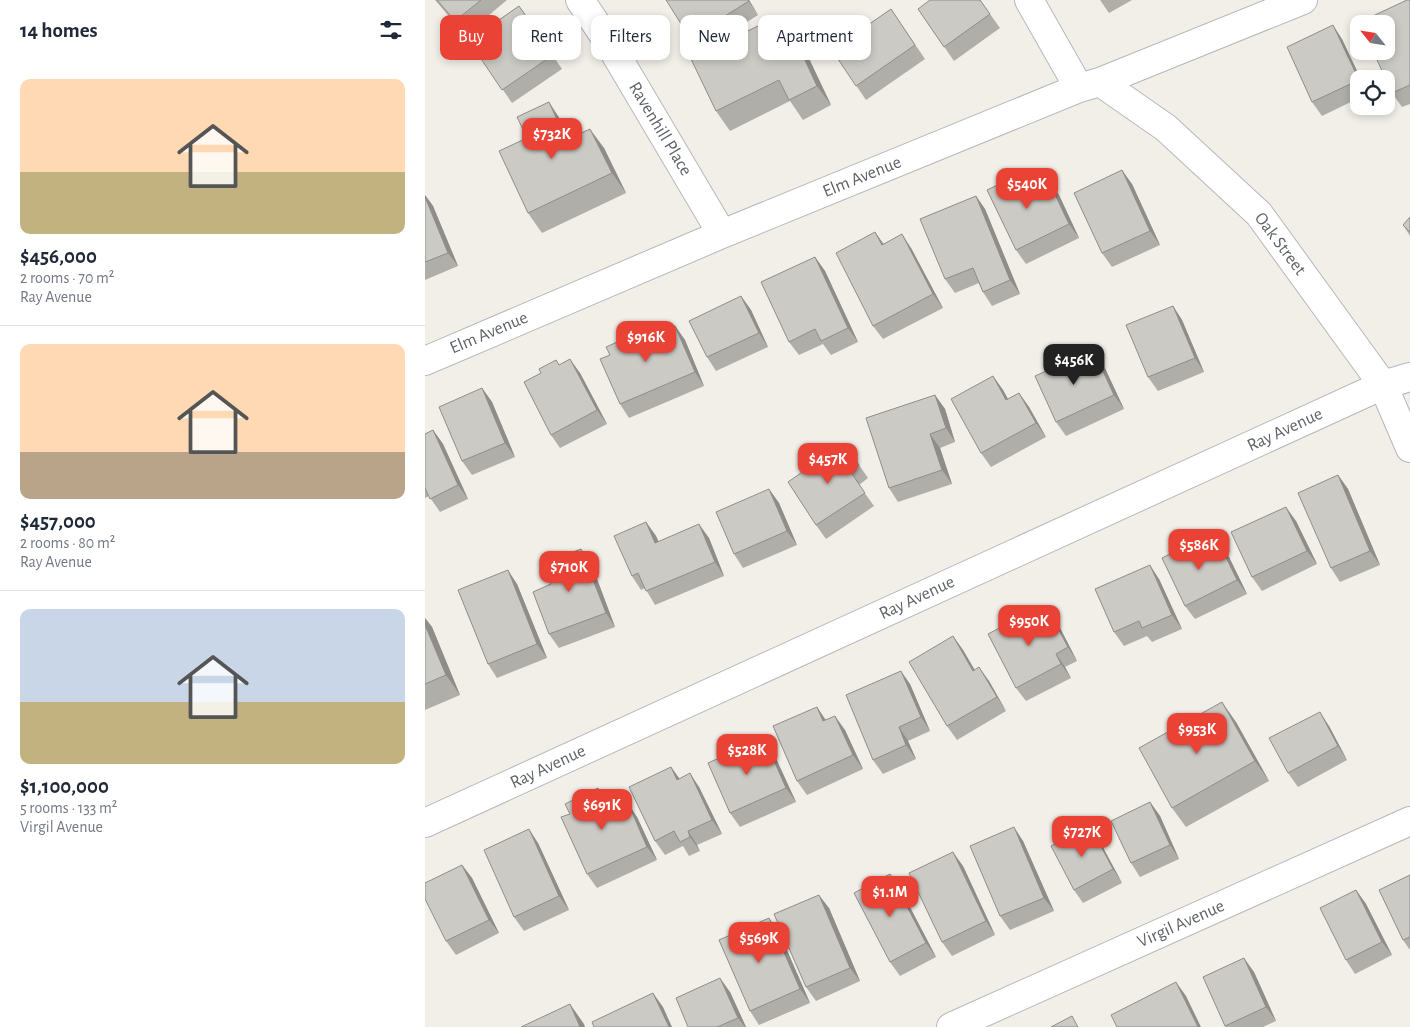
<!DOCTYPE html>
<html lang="en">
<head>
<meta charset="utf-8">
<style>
  body { margin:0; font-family:"Alegreya Sans",sans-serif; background:#f6f6f7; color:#1f2937; height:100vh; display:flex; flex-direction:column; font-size:19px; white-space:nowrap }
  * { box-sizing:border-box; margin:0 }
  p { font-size:16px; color:#747a83 }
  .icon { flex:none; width:28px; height:28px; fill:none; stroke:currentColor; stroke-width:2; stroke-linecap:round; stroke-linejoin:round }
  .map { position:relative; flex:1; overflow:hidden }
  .sheet { display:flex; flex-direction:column; background:#fff; width:425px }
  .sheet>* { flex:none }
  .top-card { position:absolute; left:15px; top:15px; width:475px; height:45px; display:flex; gap:10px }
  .needle { width:32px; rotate:300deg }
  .tools { position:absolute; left:925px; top:15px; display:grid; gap:10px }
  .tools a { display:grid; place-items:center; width:45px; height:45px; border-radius:10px; background:#fff; box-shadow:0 2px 8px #0003; font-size:25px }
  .price { position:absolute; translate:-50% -42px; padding:0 11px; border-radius:10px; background:#ea4335; color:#fff; font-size:16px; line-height:32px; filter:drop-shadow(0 1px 2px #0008) }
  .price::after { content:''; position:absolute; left:50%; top:30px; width:15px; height:11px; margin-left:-8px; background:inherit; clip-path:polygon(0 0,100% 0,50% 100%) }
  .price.current { background:#222; color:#fff }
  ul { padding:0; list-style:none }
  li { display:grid; align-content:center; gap:10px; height:265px; padding:0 20px }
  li+li { border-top:1px solid #e0e1e3 }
  li span { display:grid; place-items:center; height:155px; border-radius:10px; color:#555 }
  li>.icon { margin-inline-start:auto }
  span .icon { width:90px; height:90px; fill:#fffc; stroke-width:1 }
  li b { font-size:21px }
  h2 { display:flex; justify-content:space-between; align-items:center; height:60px; padding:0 20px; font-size:21px }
  .chip { padding:0 18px; border-radius:10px; background:#fff; box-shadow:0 2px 8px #0003; font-size:18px; line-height:45px }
  .chip.current { background:#ea4335; color:#fff }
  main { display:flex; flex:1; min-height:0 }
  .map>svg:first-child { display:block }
</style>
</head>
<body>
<main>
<section class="sheet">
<h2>14 homes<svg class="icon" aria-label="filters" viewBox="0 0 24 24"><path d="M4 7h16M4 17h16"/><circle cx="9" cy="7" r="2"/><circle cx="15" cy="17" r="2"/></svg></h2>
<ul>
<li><span style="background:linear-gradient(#ffd9b3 60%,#c2b280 0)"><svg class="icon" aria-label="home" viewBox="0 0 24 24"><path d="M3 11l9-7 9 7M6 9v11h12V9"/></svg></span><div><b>$456,000</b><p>2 rooms · 70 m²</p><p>Ray Avenue</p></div></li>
<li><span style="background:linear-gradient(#ffd9b3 70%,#b9a48a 0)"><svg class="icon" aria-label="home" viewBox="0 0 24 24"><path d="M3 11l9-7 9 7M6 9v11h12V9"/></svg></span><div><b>$457,000</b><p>2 rooms · 80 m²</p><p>Ray Avenue</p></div></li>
<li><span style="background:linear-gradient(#c9d6e8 60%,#c2b280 0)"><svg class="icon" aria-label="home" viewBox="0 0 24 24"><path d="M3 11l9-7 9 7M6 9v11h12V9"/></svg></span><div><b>$1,100,000</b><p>5 rooms · 133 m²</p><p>Virgil Avenue</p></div></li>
</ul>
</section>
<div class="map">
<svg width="985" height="1027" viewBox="0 0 985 1027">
  <rect width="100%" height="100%" fill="#f1efe8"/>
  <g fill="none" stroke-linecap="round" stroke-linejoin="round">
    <!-- street casing -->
    <g stroke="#b5b8bc" stroke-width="30">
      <path id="street" d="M155,0l29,43 113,191
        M604,0l50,88
        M675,82l66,46 93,86 124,171 27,63
        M0,361l297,-127 357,-146 21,-6 203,-82
        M0,823l958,-438 27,-8
        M526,1027l459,-206"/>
    </g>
    <!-- street -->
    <use href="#street" stroke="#fff" stroke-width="28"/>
  </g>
  <!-- wall -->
  <path fill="#afaea9" d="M10,0h72l-42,35z
    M324,0l9,15 -58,37 -10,-14z
    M555,0l20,28 -46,33 -36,-52z
    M675,0h32l-23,13z
    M985,0v104l-8,3 -10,-14z
    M94,6l43,63 -50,34 -43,-62z
    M466,9l34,50 -59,41 -34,-50z
    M335,25l9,13 21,-10 14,20 27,57 -28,15 -13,-19 -60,30 -14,-20z
    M917,39l17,40v19l-37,18 -10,-14z
    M137,122l8,16 34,10 22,45 -84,40 -14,-20z
    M600,172l11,16 13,-6 10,13 20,43 -53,26 -10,-14z
    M707,184l28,61 -48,22 -10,-14z
    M0,195l8,11 25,60 -33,14z
    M551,196l9,13 35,85 -28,12 -9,-14 -4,-9 -24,10 -10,-14z
    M985,217v19l-7,-11z
    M450,232l8,12 28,4 32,60 -60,31 -10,-13z
    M390,257l10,14 33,71 -27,13 -8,-11 -24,11 -10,-13z
    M316,296l10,14 17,37 -52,24 -9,-14z
    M748,306l9,14 22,52 -46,19 -10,-14z
    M250,326l10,14 19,46 -75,32 -9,-14 -10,-49 34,-25 5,7z
    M131,360l3,5 21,8 27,51 -47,24 -9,-13 -10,-62z
    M678,364l21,45 -58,27 -10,-14z
    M568,376l10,14 5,9 11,-6 10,14 17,30 -55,30 -10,-14z
    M57,388l10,14 23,55 -43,18 -10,-14z
    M510,395l10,14 10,33 -15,6 12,36 -54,18 -9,-14z
    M8,430l10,14 25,55 -28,13 -11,-16 -4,2v-64z
    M419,443l24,35 -9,7 15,21 -48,33 -10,-14z
    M913,475l10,14 32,76 -40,17 -9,-14z
    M344,489l10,14 18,42 -54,23 -9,-14z
    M871,521l21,43 -55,27 -10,-14z
    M221,522l10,14 3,6 50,-4 15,38 -69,29 -10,-17 -4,2 -9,-14z
    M774,539l7,11 23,7 18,37 -52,25 -10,-13z
    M166,563l24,64 -56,21 -10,-14 2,-50z
    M734,579l23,50 -30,13 -5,-6 -23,10 -10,-14z
    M92,584l30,74 -50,20 -9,-14z
    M603,613l6,8 25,5 18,35 -12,6 6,11 -45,23 -10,-13z
    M0,618l7,9 28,68 -35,15z
    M528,636l10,14 12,20 14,11 17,30 -49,29 -10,-14z
    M485,684l20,47 -22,10 8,18 -33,15 -10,-14z
    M392,707l9,13 19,10 18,39 -56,26 -10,-14z
    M811,722l33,59 -83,46 -14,-19z
    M904,726l18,34 -49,27 -10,-14z
    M348,752l23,50 -56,25 -10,-14z
    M246,767l8,11 20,9 23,47 -25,11 3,6 -11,5 -6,-10 -18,9 -10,-14z
    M173,788l10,14 4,8 25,7 20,43 -60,28 -10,-14 -17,-60z
    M725,802l10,14 19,43 -39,18 -9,-14z
    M665,826l9,14 23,43 -39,20 -9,-13z
    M598,841l31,70 -44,19 -10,-14z
    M113,843l31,67 -45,21 -10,-14z
    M37,865l10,13 27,55 -43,22 -10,-14z
    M538,866l32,69 -43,21 -10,-14z
    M465,874l10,14 36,69 -36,19 -10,-14z
    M985,875v75l-7,-10z
    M931,890l10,14 26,51 -37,19 -9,-14z
    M404,908l31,73 -44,20 -10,-14z
    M354,932l31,71 -51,22 -9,-14z
    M829,972l22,49 -13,6h-38v-1z
    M305,992l16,35h-58z"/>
  <!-- shaded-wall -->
  <path fill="#8f8d8a" d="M323,0h1l9,15z
    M335,25l14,20 -7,-6z
    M908,25l9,14 19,40h-2v1z
    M365,28l14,20 27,57 -14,-19z
    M124,102l13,20 18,38 -14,-20z
    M165,129l14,19 22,45 -14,-20z
    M697,170l10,14 28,61 -10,-14z
    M600,172l10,14 8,17 -9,-14z
    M624,182l10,13 20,43 -10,-14z
    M0,195l8,11 25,60 -10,-13 -23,-56z
    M551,196l9,13 35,85 -10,-14z
    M450,232l10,14 -3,-1z
    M477,234l9,14 32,60 -10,-14z
    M390,257l10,14 33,71 -10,-14z
    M316,296l10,14 17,37 -9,-14z
    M748,306l9,14 22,52 -9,-14z
    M250,326l10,14 19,46 -9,-14z
    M668,350l10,14 21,45 -10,-14z
    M145,359l10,14 27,51 -10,-14z
    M568,376l10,14 13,24 -10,-14z
    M57,388l10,14 23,55 -10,-14z
    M594,393l10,14 17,30 -10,-14z
    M510,395l10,14 10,33 -9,-14z
    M8,430l10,14 25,55 -10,-14z
    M505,434l10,14 12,36 -10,-14z
    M913,475l10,14 32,76 -10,-14z
    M344,489l10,14 18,42 -10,-14z
    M861,507l10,14 21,43 -10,-13z
    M221,522l10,14 9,21 -10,-14z
    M274,524l10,14 15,38 -9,-14z
    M794,543l10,14 18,37 -10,-14z
    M156,549l10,14 24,64 -9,-14z
    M725,565l9,14 23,50 -10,-14z
    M83,570l9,14 30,74 -10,-14z
    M624,612l10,14 18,35 -9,-14z
    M0,618l7,9 28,68 -14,-20 -21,-50z
    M528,636l10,14 20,35 -10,-14z
    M631,654l9,13 6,11 -10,-14z
    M554,667l10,14 17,30 -9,-14z
    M476,671l9,13 20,47 -9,-14z
    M797,702l14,20 33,59 -14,-20z
    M392,707l9,14h-3z
    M895,712l9,14 18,34 -9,-14z
    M410,716l10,14 18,39 -10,-14z
    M474,727l9,14 8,18 -10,-14z
    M339,738l9,14 23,50 -10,-14z
    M246,767l10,14 -4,-1z
    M265,773l9,14 23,47 -10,-14z
    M173,788l10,14 11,23 -10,-14z
    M725,802l10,14 19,43 -9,-14z
    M203,803l9,14 20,43 -10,-13z
    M665,826l9,14 23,43 -9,-14z
    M589,827l9,14 31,70 -10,-13z
    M104,829l9,14 31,67 -10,-14z
    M263,831l9,14 3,6 -10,-14z
    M528,852l10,14 32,69 -9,-14z
    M37,865l10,13 27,55 -10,-13z
    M465,874l10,14 36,69 -10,-14z
    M931,890l10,14 26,51 -10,-13z
    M394,895l10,13 31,73 -10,-13z
    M344,918l10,14 31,71 -10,-14z
    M819,958l10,14 22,49 -10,-14z
    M295,978l10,14 16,35h-1l-7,-9z
    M751,982l10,14 15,31h-3z
    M228,993l10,14 9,20h-3z
    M145,1004l14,20 1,3h-5z"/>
  <!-- building -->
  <path fill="#cccac5" stroke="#8f8d8a" d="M12,0h44l-26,21z
    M241,0h82l1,1 -59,37z
    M505,0h50l10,14 -46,33 -26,-38z
    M982,0h3v85l-18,8 -19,-42h13v-27h-25l-1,-2z
    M94,6l34,49 -51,35 -33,-49z
    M466,9l24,36 -59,41 -24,-36z
    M335,25l7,14 23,-11 27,58 -28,14 -10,-20 -63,31 -25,-52z
    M908,25l26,55 -47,22 -25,-55z
    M124,102l17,38 24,-11 22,44 -84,40 -29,-62 28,-13 -10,-21z
    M697,170l28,61 -48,22 -28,-60z
    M600,172l9,17 15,-7 20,42 -53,26 -29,-60z
    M551,196l34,84 -27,12 -10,-24 -28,11 -25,-60z
    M0,197l23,56 -23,9z
    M985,217v15l-7,-7z
    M450,232l7,13 20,-11 31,60 -60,32 -37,-73z
    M390,257l33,71 -27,13 -6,-12 -26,13 -28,-60z
    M316,296l18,37 -52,24 -18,-36z
    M748,306l22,52 -47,19 -22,-52z
    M250,326l20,46 -75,32 -20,-45 10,-4 -4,-8 38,-17 4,8z
    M668,350l21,45 -58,27 -21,-46z
    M145,359l27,51 -46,25 -27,-53 17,-9 -2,-4 17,-9 3,5z
    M568,376l13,24 13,-7 17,30 -55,30 -30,-54z
    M57,388l23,55 -43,18 -23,-54z
    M510,395l11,33 -16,6 12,36 -53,18 -23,-70z
    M8,430l25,55 -28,14 -5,-11v-54z
    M419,443l15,22 -9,6 15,22 -49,32 -28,-43z
    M913,475l32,76 -39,17 -33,-75z
    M344,489l18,42 -53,23 -18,-42z
    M861,507l21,44 -55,26 -21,-45z
    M221,522l9,21 44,-19 16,38 -69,29 -8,-18 -6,3 -18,-40z
    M774,539l6,11 14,-7 18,37 -52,26 -23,-48z
    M156,549l25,64 -57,21 -16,-42 18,-8 -8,-21z
    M725,565l22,50 -30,13 -3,-7 -25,11 -19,-43z
    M83,570l29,74 -49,20 -30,-74z
    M624,612l19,35 -12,7 5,10 -45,24 -28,-54 40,-21 5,8z
    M0,625l21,50 -21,9z
    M528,636l20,35 6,-4 18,30 -50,29 -38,-64z
    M476,671l20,46 -22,10 7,18 -33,15 -27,-65z
    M797,702l33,59 -83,47 -33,-60z
    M392,707l6,14 12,-5 18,39 -56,26 -24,-55z
    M895,712l18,34 -50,27 -19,-35z
    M339,738l22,50 -56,25 -22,-50z
    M246,767l6,13 13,-7 22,47 -24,11 2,6 -10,5 -6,-11 -19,10 -26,-54z
    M173,788l11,23 19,-8 19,44 -60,27 -26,-57 9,-3 -5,-10z
    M725,802l20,43 -39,18 -20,-42z
    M665,826l23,43 -39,21 -23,-44z
    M589,827l30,71 -44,18 -30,-70z
    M104,829l30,67 -45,21 -30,-67z
    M528,852l33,69 -44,21 -33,-69z
    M37,865l27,55 -43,21 -21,-42v-16z
    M465,874l36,69 -36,19 -36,-69z
    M985,875v62l-7,3 -24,-50z
    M931,890l26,52 -36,18 -26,-52z
    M394,895l31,73 -44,19 -32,-73z
    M344,918l31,71 -50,22 -31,-71z
    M819,958l22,49 -41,19 -22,-49z
    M295,978l18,40 -21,9h-29l-12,-29z
    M751,982l22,45h-81l-6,-12z
    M228,993l16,34h-75l-2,-5z
    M145,1004l10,23h-59z
    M647,1016l6,11h-27z"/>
  <g text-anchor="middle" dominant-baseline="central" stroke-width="4" stroke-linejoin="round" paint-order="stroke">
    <!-- street labels -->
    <g font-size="18" fill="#5f6368" stroke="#fff">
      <text transform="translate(235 129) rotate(59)">Ravenhill Place</text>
      <text transform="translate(437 177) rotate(-22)">Elm Avenue</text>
      <text transform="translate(855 244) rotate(53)">Oak Street</text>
      <text transform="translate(64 333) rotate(-23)">Elm Avenue</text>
      <text transform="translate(860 430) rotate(-25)">Ray Avenue</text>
      <text transform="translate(492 598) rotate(-25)">Ray Avenue</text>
      <text transform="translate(123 767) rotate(-25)">Ray Avenue</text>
      <text transform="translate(756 924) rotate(-24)">Virgil Avenue</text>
    </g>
  </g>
</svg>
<div class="tools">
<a><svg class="needle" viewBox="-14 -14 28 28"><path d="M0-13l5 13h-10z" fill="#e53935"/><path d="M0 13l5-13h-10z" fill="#747a83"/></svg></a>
<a><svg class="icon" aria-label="locate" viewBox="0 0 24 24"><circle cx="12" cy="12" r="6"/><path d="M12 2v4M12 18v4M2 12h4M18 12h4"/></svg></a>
</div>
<b class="price" style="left:127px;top:160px">$732K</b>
<b class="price" style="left:602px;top:210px">$540K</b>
<b class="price" style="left:221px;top:363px">$916K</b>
<b class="price current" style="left:649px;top:386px">$456K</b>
<b class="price" style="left:403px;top:485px">$457K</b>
<b class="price" style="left:774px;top:571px">$586K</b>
<b class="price" style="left:144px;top:593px">$710K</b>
<b class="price" style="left:604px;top:647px">$950K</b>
<b class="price" style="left:772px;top:755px">$953K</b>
<b class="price" style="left:322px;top:776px">$528K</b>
<b class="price" style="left:177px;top:831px">$691K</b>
<b class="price" style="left:657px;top:858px">$727K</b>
<b class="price" style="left:465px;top:918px">$1.1M</b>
<b class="price" style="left:334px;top:964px">$569K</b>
<div class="top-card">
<a class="chip current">Buy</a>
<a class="chip">Rent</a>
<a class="chip">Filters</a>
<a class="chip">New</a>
<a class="chip">Apartment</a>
</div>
</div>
</main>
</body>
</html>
